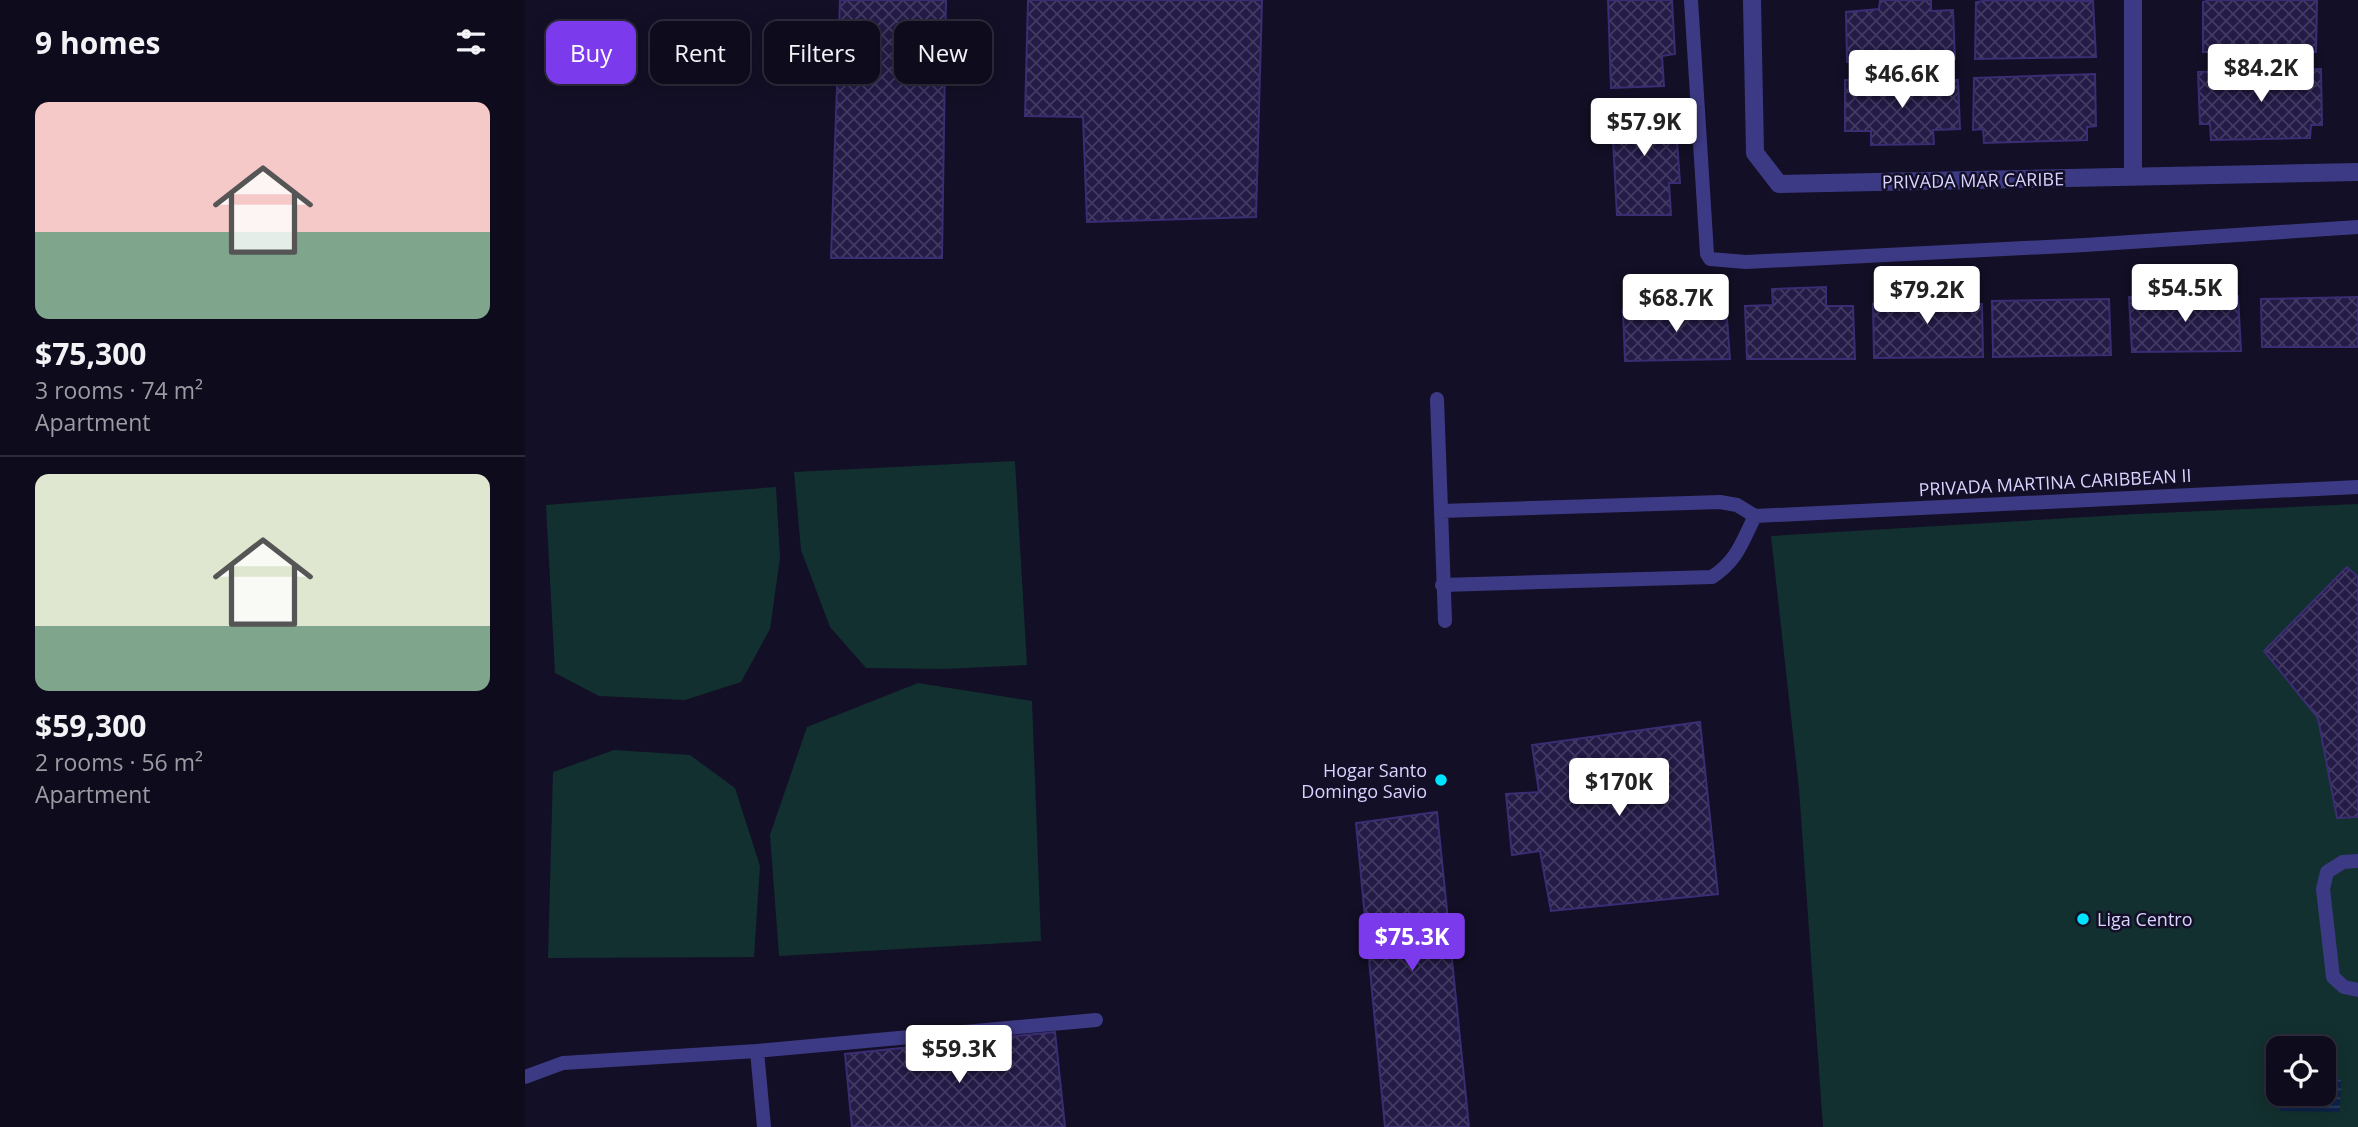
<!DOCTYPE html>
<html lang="en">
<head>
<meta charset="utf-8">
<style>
  body { margin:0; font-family:"Open Sans",sans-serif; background:#1c1929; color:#f1f3f6; height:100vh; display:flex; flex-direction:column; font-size:26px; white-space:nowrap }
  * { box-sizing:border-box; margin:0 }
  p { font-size:23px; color:#9b9ba3 }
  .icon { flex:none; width:38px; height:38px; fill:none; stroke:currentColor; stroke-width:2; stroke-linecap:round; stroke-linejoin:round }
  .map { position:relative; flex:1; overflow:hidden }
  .side { display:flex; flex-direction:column; background:#0e0b1c; width:525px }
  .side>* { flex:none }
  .hud { position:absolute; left:21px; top:21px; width:665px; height:63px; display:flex; gap:14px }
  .fabs { position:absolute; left:1741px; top:1036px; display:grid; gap:14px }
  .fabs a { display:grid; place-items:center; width:70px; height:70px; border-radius:14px; background:#0e0b1c; box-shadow:0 4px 18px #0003,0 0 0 2px #2e2b3b; font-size:35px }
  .price { position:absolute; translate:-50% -60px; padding:0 16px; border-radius:7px; background:#fff; color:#222; font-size:23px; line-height:46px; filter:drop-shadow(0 2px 4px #0008) }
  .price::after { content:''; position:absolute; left:50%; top:42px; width:21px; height:16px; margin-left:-10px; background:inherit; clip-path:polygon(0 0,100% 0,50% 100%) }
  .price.current { background:#7c3aed; color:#fff }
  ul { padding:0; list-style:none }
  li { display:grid; align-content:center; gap:14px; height:371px; padding:0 35px }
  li+li { border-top:2px solid #2e2b3b }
  li span { display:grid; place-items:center; height:217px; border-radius:14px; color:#555 }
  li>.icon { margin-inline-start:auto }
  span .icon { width:126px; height:126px; fill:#fffc; stroke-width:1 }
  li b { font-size:30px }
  h2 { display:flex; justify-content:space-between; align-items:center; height:84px; padding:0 35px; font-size:30px }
  .pill { padding:0 24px; border-radius:14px; background:#0e0b1c; box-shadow:0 4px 18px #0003,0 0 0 2px #2e2b3b; font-size:24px; line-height:63px }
  .pill.current { background:#7c3aed; color:#fff }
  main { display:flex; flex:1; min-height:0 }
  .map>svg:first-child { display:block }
</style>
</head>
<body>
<main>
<section class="side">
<h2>9 homes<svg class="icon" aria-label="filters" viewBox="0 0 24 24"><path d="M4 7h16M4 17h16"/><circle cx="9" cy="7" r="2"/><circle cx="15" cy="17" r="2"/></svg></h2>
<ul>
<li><span style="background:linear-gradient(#f6c9c9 60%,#7fa58c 0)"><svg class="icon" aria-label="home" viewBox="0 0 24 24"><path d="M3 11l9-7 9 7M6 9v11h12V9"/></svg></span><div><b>$75,300</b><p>3 rooms · 74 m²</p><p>Apartment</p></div></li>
<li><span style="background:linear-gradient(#dfe7d0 70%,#7fa58c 0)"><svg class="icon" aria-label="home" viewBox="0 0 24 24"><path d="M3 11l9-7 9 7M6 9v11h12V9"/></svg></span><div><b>$59,300</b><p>2 rooms · 56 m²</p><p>Apartment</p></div></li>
</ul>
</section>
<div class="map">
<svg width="1833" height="1127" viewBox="0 0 1833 1127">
  <defs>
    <pattern id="water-rules" width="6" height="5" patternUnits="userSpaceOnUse" patternTransform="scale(1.75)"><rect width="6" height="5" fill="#0c2248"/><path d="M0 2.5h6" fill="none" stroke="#2f4163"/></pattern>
    <pattern id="building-cross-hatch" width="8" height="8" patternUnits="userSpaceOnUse" patternTransform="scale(1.75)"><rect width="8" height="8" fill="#241b47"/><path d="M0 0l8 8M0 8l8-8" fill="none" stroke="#433b63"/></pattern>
  </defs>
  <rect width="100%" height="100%" fill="#130f26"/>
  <!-- pitch -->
  <path fill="#12302f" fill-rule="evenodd" d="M490,461l12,204 -83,4 -78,-1 -36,-41 -29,-77 -7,-78z
    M251,487l4,71 -10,71 -29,53 -56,18 -86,-4 -44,-23 -9,-168z
    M1833,504v623h-535l-24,-338 -28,-253 365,-22zM1754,1048h45v46h-45z
    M393,683l114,18 9,240 -262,15 -9,-121 37,-108z
    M89,750l76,5 45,33 25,78 -6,91 -206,1 5,-186z"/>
  <!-- water -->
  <path fill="url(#water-rules)" d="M1799,1078l17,1 -1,33 -60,-1 1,-17h43z"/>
  <!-- building -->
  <path fill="url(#building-cross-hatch)" stroke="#3b2d73" stroke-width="2" d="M315,0h106l-4,258h-111z
    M503,0h234l-6,217 -169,5 -4,-105 -58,-1z
    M1083,0h64l3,54 -13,2 2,30 -53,2z
    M1355,0h51v11l22,-1 2,49 -108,3 -1,-50 33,-3z
    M1465,0l103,1 3,56 -121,2 1,-57z
    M1685,0h107l-1,52h-113v-50z
    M1796,69l1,56h-11l-1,13 -99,2 -1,-16h-10l-2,-52z
    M1570,74l1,52 -9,1v13l-103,3 -1,-14 -10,1 1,-52z
    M1320,80h113l2,49 -27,1 1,14 -63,1v-14h-26z
    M1139,101l2,27 10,-2 4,57h-11l2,32h-54l-6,-112z
    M1301,287v19h27l2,53h-108l-2,-53 28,-1 -1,-16z
    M1428,287l-1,17h30l1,53 -109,1 -1,-54h21v-15z
    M1713,296l3,55 -109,1 -3,-55z
    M1833,297v50h-96l-1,-48z
    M1584,299l2,56 -118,2 -1,-56z
    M1201,306l4,53 -105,2 -2,-51z
    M1822,567l11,10v240l-21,1 -19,-100 -54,-67z
    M1175,722l18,172 -167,17 -11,-60 -28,4 -6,-61 33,-2 -7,-47z
    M912,812l32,315h-84l-29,-304z
    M530,1032l10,95h-213l-7,-73z"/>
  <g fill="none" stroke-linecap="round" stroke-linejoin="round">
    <!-- service -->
    <path stroke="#3d3a85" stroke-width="14" d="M1166,0l16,254 3,5 36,3 339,-17 273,-18
      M912,399l8,222
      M916,511l279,-9 17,3 18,11 603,-29
      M917,585l270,-8c25,-16 30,-35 43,-61
      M1833,861l-15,1 -16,10 -4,17 10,88 11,10 14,3
      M232,1051l7,76
      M0,1077l38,-14 194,-12 339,-31"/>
    <!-- minor -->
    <path stroke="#3d3a85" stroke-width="18" d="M1227,0l3,153 24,31 579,-12
      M1608,0v177"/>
  </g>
  <!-- markers -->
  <g fill="#00e5ff" stroke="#130f26" stroke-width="2.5">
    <circle cx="916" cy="780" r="7"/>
    <circle cx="1558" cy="919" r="7"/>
  </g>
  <g text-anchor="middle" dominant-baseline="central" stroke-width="5" stroke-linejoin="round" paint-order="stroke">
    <!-- street labels -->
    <g font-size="18" fill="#d9d4ff" stroke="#130f26">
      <text transform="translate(1448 180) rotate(-1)">PRIVADA MAR CARIBE</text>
      <text transform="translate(1530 482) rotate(-3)">PRIVADA MARTINA CARIBBEAN II</text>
    </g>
    <!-- poi labels -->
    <g font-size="18" fill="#d9d4ff" stroke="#130f26" text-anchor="end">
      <text x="902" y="770">Hogar Santo<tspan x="902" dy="21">Domingo Savio</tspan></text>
      <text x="1572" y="919" text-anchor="start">Liga Centro</text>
    </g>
  </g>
</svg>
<div class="fabs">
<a><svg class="icon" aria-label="locate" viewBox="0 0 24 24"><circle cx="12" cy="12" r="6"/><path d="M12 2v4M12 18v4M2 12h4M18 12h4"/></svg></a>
</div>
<b class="price" style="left:1736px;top:104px">$84.2K</b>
<b class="price" style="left:1377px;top:110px">$46.6K</b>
<b class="price" style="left:1119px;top:158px">$57.9K</b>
<b class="price" style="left:1660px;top:324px">$54.5K</b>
<b class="price" style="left:1402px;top:326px">$79.2K</b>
<b class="price" style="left:1151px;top:334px">$68.7K</b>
<b class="price" style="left:1094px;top:818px">$170K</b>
<b class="price current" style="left:887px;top:973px">$75.3K</b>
<b class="price" style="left:434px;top:1085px">$59.3K</b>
<div class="hud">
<a class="pill current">Buy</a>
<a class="pill">Rent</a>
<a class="pill">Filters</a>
<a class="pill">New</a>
</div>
</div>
</main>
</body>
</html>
